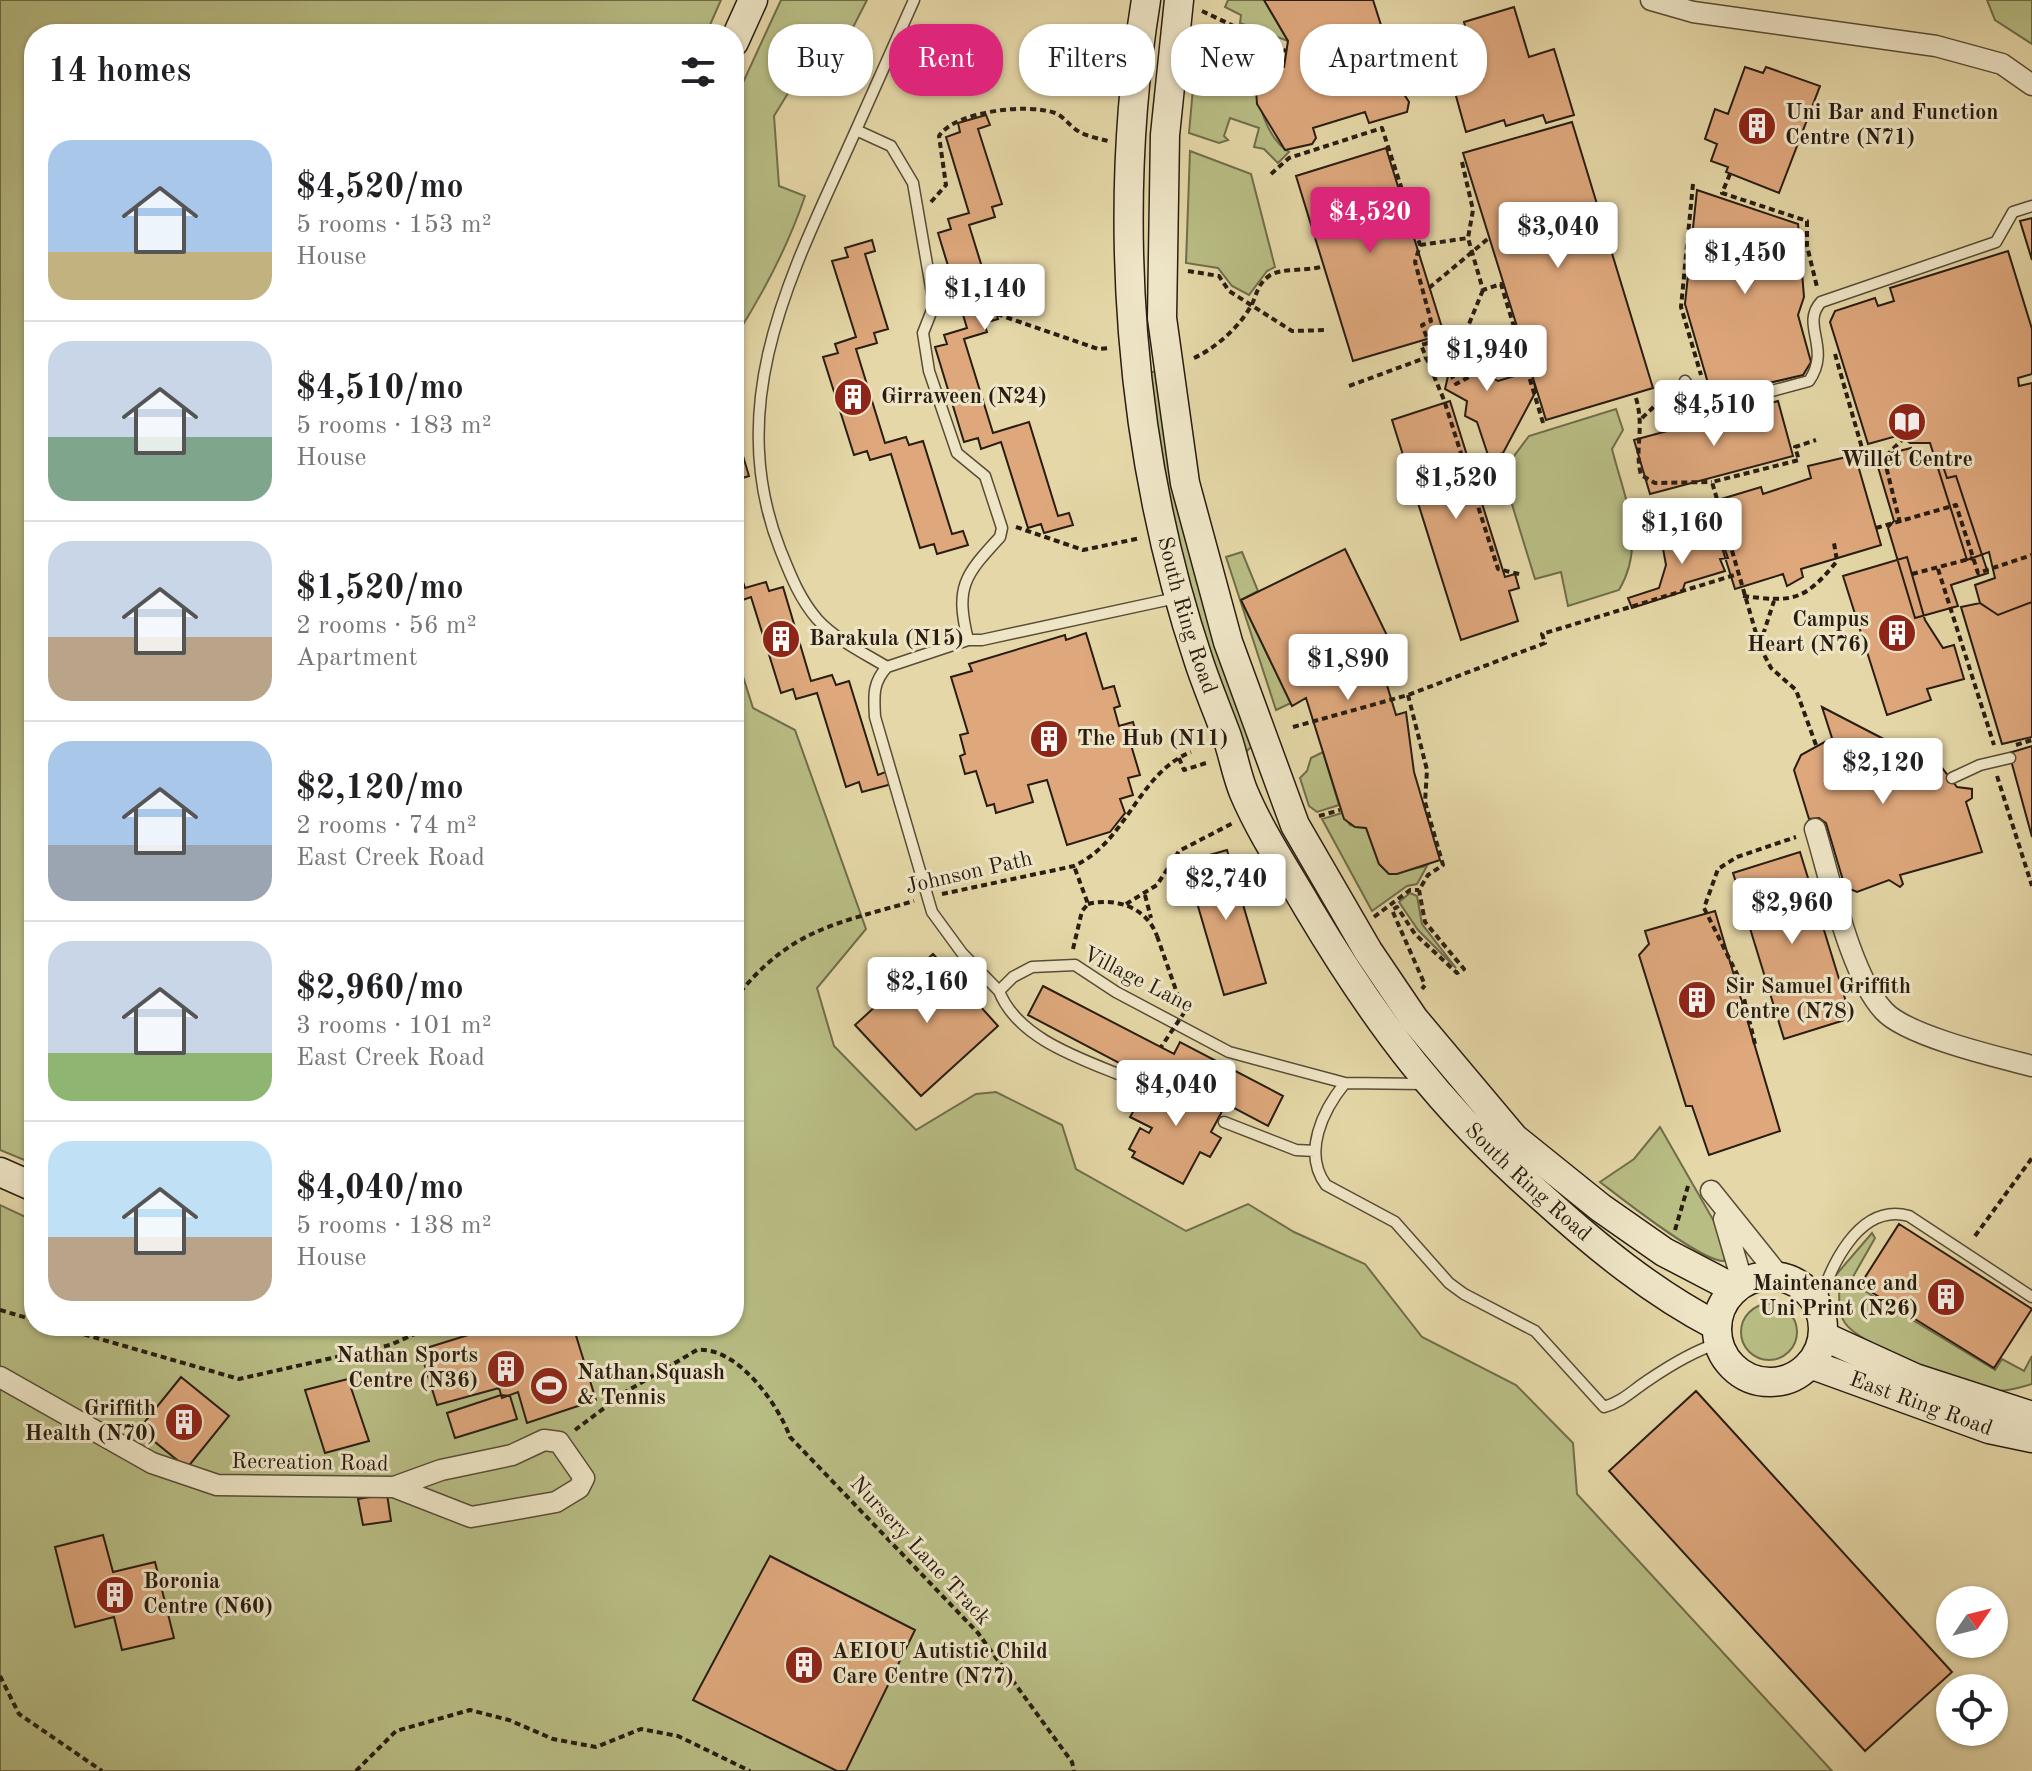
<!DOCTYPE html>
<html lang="en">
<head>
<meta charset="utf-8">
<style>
  body { margin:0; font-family:"Old Standard TT",serif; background:#f2f2f2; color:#202124; height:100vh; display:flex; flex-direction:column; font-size:30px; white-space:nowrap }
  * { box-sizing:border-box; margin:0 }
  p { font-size:26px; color:#757577 }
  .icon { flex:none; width:44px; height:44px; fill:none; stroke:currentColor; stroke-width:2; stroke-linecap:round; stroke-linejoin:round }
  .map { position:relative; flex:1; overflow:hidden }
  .details { position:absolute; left:24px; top:24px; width:720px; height:1312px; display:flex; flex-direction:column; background:#fff; border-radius:32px; box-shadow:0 2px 6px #0004 }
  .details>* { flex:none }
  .guide { position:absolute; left:768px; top:24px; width:760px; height:72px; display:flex; gap:16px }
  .needle { width:52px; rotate:55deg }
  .controls { position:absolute; left:1936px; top:1586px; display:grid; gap:16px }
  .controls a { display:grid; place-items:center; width:72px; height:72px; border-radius:50%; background:#fff; box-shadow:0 2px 6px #0004; font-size:40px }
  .price { position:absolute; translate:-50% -68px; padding:0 18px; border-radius:8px; background:#fff; color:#222; font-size:26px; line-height:52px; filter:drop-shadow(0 2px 4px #0008) }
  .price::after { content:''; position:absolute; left:50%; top:48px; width:24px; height:18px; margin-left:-12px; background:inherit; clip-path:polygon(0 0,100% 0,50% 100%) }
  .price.selected { background:#db2777; color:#fff }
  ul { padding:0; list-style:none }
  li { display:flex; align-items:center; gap:24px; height:200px; padding:0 24px }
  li+li { border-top:2px solid #e0e0e0 }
  li span { display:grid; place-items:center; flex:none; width:224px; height:160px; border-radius:24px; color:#555 }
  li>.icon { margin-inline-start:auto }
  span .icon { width:96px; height:96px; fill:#fffc; stroke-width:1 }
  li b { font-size:34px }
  h2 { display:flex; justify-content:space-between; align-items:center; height:96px; padding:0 24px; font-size:34px }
  .chip { padding:0 28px; border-radius:32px; background:#fff; box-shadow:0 2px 6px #0004; font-size:28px; line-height:72px }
  .chip.selected { background:#db2777; color:#fff }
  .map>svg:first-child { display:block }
</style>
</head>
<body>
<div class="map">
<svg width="2032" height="1771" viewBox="0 0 2032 1771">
  <rect width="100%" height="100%" fill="#e5d7a7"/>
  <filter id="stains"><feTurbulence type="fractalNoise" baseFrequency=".0025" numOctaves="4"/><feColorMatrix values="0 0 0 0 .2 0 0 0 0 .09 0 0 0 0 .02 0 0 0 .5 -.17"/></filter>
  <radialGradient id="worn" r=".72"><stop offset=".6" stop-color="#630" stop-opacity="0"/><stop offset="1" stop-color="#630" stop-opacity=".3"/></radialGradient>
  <!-- green -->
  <path fill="#b8bd84" stroke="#706d4b" stroke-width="2" d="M0,0h721l-15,34h-672v1130l-34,-14z
    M781,0h86l-41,80 -36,10 -16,26 5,70 26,10c-17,50 -42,98 -71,143v-237z
    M1228,0h36l24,41 -48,-18 1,-8 -16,-8z
    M1987,0h45v44l-37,-24z
    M1217,29l68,31 -1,7 -14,-1 -15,10c2,25 11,62 34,76l-11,11 -14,-14 -10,-2 5,-19 -29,-10 -6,18 4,4 -9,3 -30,-10 8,-90 4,3 9,-4 -3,-6z
    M1190,151l61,23 24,93 -8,4 -18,24 -17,-9 -14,-18 -32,-5z
    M1157,371l96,374 -6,6 -4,-1 -11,-27 -56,-180 -28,-170z
    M1616,409l7,21 -11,19c12,48 35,94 7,141l-51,16 -7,-34 -26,7 -33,-107 27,-36z
    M1242,552l16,39 -17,9 50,103 -15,7 -50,-153z
    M734,648l19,60 42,22 71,199 -49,59 17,58 82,84 60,-36 20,-2 66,33 14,44 110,62 62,-27 46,28 71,32 57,73 94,48 57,58 4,51 255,277h-1832v-566l34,16v105h700z
    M1323,752l16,53 -22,7 -8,-6 -9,-28 7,-7 4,-13z
    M1342,813l8,12 16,3 13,36 10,10 38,-8 -10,18 -10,2 -35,25 -50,-92z
    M1410,893l7,3 5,28 34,44 -38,-38 -19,-28z
    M1660,1127l59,103 6,31c-21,3 -104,-63 -125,-79l34,-23z
    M1872,1233l3,5 -25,44 145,88 7,-11 22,12 8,-15v28c-16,5 -32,9 -48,6 -26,-5 -126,-47 -139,-67 -11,-15 -1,-33 -10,-47z
    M1741 1332a28 28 0 1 1 56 0a28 28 0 1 1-56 0Z"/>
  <!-- building -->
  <path fill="#dea77c" stroke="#291d12" stroke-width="2" d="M1264,0h109l29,91 7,11 -2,10 -38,11 -4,-11 -52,16 3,10 -4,6 -27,6 -28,-46 -2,-28 15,-10 14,1 4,-26z
    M1514,7l15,50 25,-8 20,66 -28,8 -3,-8 -37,11 -2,-6 -38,12 -24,-86 26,-8 -4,-16z
    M1745,67l18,6 3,-6 54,19 -41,107 -53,-21 2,-5 -17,-6 6,-17 -12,-5 10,-30 13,5z
    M986,115l4,10 -12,4 24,75 -10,3 3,10 -26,8 29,94 -14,4 3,9 -23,7 29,94 36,-11 29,94 11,-3 4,12 -29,8 -3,-9 -13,4 -27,-86 -20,7 -3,-11 -14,4 -29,-95 12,-3 -3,-9 23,-7 -29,-95 13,-4 -3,-10 21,-6 -23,-76 14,-5 -2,-9z
    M1572,122l81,266 -107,32 -83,-267z
    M1386,148l58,186 -91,27 -57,-185z
    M1697,190l101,34 6,73 -6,18 13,47 -8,13 -81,19 -12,-4 -25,-86z
    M2032,218v42l-12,-39z
    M872,240l3,11 -10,3 23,75 -14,4 3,10 -21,6 29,94 21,-6 3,8 14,-4 29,93 11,-3 5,14 -31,9 -3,-10 -14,4 -29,-94 -21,6 -3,-9 -13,4 -31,-98 15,-4 -3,-9 21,-7 -24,-76 16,-4 -3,-9z
    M2008,251l24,78v45l-14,4 1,8 13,-3v219l-34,13 -18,-12 -5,-18 20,-7 -6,-26 -22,8 -37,-117h-20l-10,-8 -32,9 -38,-122 5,-11 40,-13 3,8 16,-5 -4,-13z
    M1448,337l52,26 -7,15 5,3 33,-10 5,20 -33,62 -14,5 -12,-36 -12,-6 2,-15 -22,-12 3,-13 -8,-7v-12l-3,-1z
    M1450,401l55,176 10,-3 4,14 -10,3 9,30 -57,19 -69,-220z
    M1778,401l15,55 -143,38 -16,-54z
    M734,426l15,50 -13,4 3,10 -5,2z
    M1911,448l3,14 25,-8 8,24 9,-2 32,97 -37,12 7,21 -43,12 -27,-90 6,-7 -19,-64z
    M1855,455l26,90 -80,24 2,8 -16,9 -4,-12 -48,15 -27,-86 53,-16 2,7 48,-16 -3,-12z
    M1683,525l7,21 34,1 4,11 -8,1 5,12 -40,12 -3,9 -50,16 -4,-10 31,-10 7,-23 -6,-33z
    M1345,549l51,105 -16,8 16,53 10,-3 8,60 26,88 -43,14h-8l-10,-10 -13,-36 -11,-1 -11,-8 -38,-121 -14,8 -51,-106z
    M734,554l11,34 21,-6 3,9 14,-4 28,94 21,-6 4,10 13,-4 29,94 10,-4 4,13 -30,8 -3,-10 -13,5 -29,-94 -21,6 -3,-10 -12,4 -30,-96 -17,6z
    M1907,557l18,63 18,28 11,-3 10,34 -37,10 4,11 -44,15 -44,-139z
    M2032,602v135l-30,7 -41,-137 19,-4 18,12z
    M1086,633l17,56 11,-3 6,20 -6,2 5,18 14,-4 6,21 -8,2 9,30 -12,3 5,17 -13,4 5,14 -15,19 -43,13 -20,-65 -19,5 5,17 -37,11 -2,-9 -7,2 -11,-35 -11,3 -5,-18 5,-2 -5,-19 8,-2 -17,-56 21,-6 -3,-7 96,-29 1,5z
    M1822,707l79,41 22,6 16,10 18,23 15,2v9l-6,4 16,50 -82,23 3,9 -3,3 -11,-7 -32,12 -12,-5 -19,-64 -7,-5 -10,1 -15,-49 7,-15 31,-17z
    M2032,746v91l-23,-84z
    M1227,850l39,133 -42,12 -39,-133z
    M1800,852l51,166 -67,21 -51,-166z
    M1715,911l65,220 -71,24 -17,-49h-6l-47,-151 10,-11 -4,-13z
    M933,954l65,72 -77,70 -66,-71z
    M1043,986l131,68 6,-12 103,54 -15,30 -102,-54 -8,15 -12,-6 2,-3 -120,-63z
    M1166,1072l60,32 -15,28 10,6 -11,19 -10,-5 -17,32 -51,-27 3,-5 -6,-3 11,-21 9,5 3,-5 -22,-11 11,-19 8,5z
    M1899,1224l133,85 -38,59 -134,-83z
    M497,1326h76l23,74 -69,23 -9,-31 -16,6 -3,-10 -62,17 -17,-55z
    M181,1377l48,39 -42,52 -48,-39z
    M348,1379l21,62 -44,12 -20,-63z
    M1696,1391l256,281 -87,79 -256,-280z
    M501,1395l9,1 7,23 -62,19 -8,-25z
    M387,1494l4,27 -28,4 -5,-26z
    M103,1535l10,37 42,-10 19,76 -52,12 -8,-33 -39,10 -20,-80z
    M770,1556l145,74 -69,141h-9l-144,-71z"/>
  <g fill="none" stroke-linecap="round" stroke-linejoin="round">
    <!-- lane casing -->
    <g stroke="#584c37" stroke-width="13">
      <path id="lane" d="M914,0l-58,130 35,16 22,37 21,122 -11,28 6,38 28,82 28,23 17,52 -2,9c-36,39 -45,50 -32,103
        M856,130c-60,135 -135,268 -76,419 10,25 19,49 37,70 18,20 47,34 70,48
        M1685,381l16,22 15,3 93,-25c23,-33 -9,-56 12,-79l175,-60 17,-30 19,-6
        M1176,598l-194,42h-14l-81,27c-15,16 -13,30 -12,50l57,195 30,41 37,38 14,-14 19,-10 43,-2 41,27 113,60 116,31 79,1
        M1952,778l28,-13 30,-7
        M999,991c20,51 90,70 136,90
        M1345,1083c-22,27 -43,70 -19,102l69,37 54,61 15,11 71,37 69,76c18,-5 28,-16 43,-26 22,-15 46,-30 72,-38
        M1224,1122l72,28 19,1
        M1818,1308c11,-39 40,-106 91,-92l123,81"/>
    </g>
    <!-- street casing -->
    <g stroke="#584c37" stroke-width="23">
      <path id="street" d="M1651,0l42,12 243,34 66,18 30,21
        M1815,829c15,49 35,146 69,182 23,25 113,46 148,55
        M1711,1191l69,86
        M1724,1219l19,65
        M0,1377l152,86 65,22 177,2 77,30 85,-15 23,-14 5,-10 -25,-36 -15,-2 -32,15 -71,15 -47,17"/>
    </g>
    <!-- secondary casing -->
    <g stroke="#291d12" stroke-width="31">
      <g id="secondary">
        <path id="s1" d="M1146,0c-35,216 -17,454 53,662 8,24 18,48 27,72 7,19 10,40 18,59 17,40 42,77 64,115 69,116 134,202 236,291 53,48 109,94 173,127"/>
        <path d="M1179,0l-14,135 -3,183 23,165 43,159 67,183 73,126 46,68 100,119 87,70 63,44 71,37"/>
        <path d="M734,42l19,-42"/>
        <path d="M0,1172l34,15"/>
        <circle cx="1770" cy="1329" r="53"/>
        <path d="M1823,1336l92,42 117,38"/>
        <path id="s2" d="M1810,1364l179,65 43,9"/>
      </g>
    </g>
    <!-- path -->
    <path stroke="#291d12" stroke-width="4" stroke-dasharray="6 4" stroke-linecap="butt" d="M1202,11l84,40
      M1462,162l11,48 -5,28 15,52 18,-6 43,142
      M1271,174l18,-16 93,-30 38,117 -5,17 16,59 -9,4c7,22 24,38 34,59l13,-7v-53l14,-34
      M1730,174l-8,19 85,28v25l10,41
      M1693,184l-12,123 20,68
      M931,202l15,-17 -7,-49c16,-25 89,-33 116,-23 8,3 12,10 19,15 9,8 23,10 34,13
      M1420,245l48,-7
      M1188,271l31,5 10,15 63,40 36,-1
      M997,314l101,35 13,-1
      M1428,343l-7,2 23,55 54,169 25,6
      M1835,354l31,108 18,-4
      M1194,358c22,-10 48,-33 59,-56 4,-10 6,-19 16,-26 13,-9 37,-4 55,-10
      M1349,386l76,-28
      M1636,398c9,31 -2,50 5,77l14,8 57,-1
      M1642,418l19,-18 14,-5
      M1900,523l-16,-65 20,-20
      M1016,527l67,23 58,-12
      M1876,528l80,-23 22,68 54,-18
      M1938,569l56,176
      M1912,574l61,-16
      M1743,596c49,6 61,6 94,-35l-3,-18
      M1760,644l14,-43
      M1408,695l19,75 -2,32 18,63 -15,10 -9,15 6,32 39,47 -7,4 -42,-39 -18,-27 -5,3 33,75 -3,4
      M1293,727l115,-32 137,-52 -3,-9 196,-60
      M1816,745l-20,-55 -25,-22 -11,-21 -48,-165 87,-22 -4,-13 21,-7
      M2016,745l16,-5
      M1179,758l5,12 25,-8
      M1997,776l35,110
      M1319,816l21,-6
      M942,894l132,-28c53,-24 64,-93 117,-114
      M1145,895l6,23
      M1088,904c29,-7 59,4 69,32
      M1126,904l31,-19 22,-34 54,-28
      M1374,917l36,-27h9
      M1073,949l9,-38 6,-7 -14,-38
      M734,1000c54,-70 100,-76 180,-99
      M1755,1044l-16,-66 -35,-70 14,-39 19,-12 59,-20
      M1675,1230l13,-44
      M1975,1236l57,-78
      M0,1310l34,10
      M55,1326l184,53 151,-34 43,-19
      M575,1430l52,-39 70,-41c40,-4 81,54 93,87l188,196 94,129 2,9
      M0,1676l19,38 83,57
      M356,1771l40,-40 74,-21 39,10 44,19 43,8 45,-18 37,7 72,35"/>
    <!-- lane -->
    <use href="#lane" stroke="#eee5c6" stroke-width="10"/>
    <!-- street -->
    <use href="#street" stroke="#eee5c6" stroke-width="20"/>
    <!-- secondary -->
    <use href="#secondary" stroke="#eee5c6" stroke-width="28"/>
    <!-- path-bridge -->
    <path stroke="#291d12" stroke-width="4" stroke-dasharray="6 4" stroke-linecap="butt" d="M1429,288l61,-51
      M1157,936l27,77 -23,34"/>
  </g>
  <!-- icons -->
  <defs>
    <g id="building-disc" transform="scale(2)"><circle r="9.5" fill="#8f2418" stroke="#eee5c6"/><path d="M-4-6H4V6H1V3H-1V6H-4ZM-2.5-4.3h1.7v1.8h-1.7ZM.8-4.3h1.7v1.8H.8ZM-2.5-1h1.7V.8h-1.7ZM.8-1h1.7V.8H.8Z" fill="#fff"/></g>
    <g id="library-disc" transform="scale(2)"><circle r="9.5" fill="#8f2418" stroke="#eee5c6"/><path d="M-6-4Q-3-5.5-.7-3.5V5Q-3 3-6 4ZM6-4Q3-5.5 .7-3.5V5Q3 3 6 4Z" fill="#fff"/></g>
    <g id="stadium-disc" transform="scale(2)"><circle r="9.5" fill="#8f2418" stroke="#eee5c6"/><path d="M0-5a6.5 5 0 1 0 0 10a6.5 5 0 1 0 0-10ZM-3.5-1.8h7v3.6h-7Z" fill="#fff"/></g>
  </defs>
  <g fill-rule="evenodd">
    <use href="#building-disc" x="1757" y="126"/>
    <use href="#building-disc" x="853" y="397"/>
    <use href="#library-disc" x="1907" y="422"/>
    <use href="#building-disc" x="1897" y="633"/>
    <use href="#building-disc" x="781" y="639"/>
    <use href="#building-disc" x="1049" y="739"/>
    <use href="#building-disc" x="1697" y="1000"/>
    <use href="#building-disc" x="1946" y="1297"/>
    <use href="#building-disc" x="506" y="1369"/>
    <use href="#stadium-disc" x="549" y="1386"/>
    <use href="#building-disc" x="184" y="1422"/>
    <use href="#building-disc" x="115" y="1595"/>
    <use href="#building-disc" x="804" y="1665"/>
  </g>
  <g text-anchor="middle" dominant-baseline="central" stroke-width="6" stroke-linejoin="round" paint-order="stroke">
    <!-- poi labels -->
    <g font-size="22" font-weight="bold" fill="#291d12" stroke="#eee5c6" text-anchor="start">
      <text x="1785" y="113">Uni Bar and Function<tspan x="1785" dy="25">Centre (N71)</tspan></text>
      <text x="881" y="397">Girraween (N24)</text>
      <text x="1907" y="460" text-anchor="middle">Willet Centre</text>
      <text x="1869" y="620" text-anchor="end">Campus<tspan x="1869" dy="25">Heart (N76)</tspan></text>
      <text x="809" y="639">Barakula (N15)</text>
      <text x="1077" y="739">The Hub (N11)</text>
      <text x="1725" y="987">Sir Samuel Griffith<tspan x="1725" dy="25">Centre (N78)</tspan></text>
      <text x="1918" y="1284" text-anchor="end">Maintenance and<tspan x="1918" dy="25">Uni Print (N26)</tspan></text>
      <text x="478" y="1356" text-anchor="end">Nathan Sports<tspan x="478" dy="25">Centre (N36)</tspan></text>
      <text x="577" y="1373">Nathan Squash<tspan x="577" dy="25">&amp; Tennis</tspan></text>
      <text x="156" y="1409" text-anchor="end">Griffith<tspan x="156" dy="25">Health (N70)</tspan></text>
      <text x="143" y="1582">Boronia<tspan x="143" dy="25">Centre (N60)</tspan></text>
      <text x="832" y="1652">AEIOU Autistic Child<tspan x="832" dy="25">Care Centre (N77)</tspan></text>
    </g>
    <!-- street labels -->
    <g font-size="22" fill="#291d12" stroke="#eee5c6">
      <text stroke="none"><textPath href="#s1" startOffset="622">South Ring Road</textPath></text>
      <text transform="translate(969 873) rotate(-13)">Johnson Path</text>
      <text transform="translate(1138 980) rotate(27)">Village Lane</text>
      <text stroke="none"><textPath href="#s1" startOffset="1294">South Ring Road</textPath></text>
      <text stroke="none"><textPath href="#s2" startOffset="118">East Ring Road</textPath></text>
      <text transform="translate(310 1463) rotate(1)">Recreation Road</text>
      <text transform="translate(920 1551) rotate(47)">Nursery Lane Track</text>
    </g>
  </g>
  <rect width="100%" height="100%" filter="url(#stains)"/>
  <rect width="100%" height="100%" fill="url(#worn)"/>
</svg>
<div class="controls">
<a><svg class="needle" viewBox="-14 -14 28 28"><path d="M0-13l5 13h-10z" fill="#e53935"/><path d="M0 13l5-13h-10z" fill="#757577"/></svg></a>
<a><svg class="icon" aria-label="locate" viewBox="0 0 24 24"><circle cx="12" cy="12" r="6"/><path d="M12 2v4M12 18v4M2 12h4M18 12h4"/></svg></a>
</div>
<b class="price selected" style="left:1370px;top:255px">$4,520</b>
<b class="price" style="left:1558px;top:270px">$3,040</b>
<b class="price" style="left:1745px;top:296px">$1,450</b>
<b class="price" style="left:985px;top:332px">$1,140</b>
<b class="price" style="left:1487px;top:393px">$1,940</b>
<b class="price" style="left:1714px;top:448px">$4,510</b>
<b class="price" style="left:1456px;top:521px">$1,520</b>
<b class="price" style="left:1682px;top:566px">$1,160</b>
<b class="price" style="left:1348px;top:702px">$1,890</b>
<b class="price" style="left:1883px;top:806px">$2,120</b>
<b class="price" style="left:1226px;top:922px">$2,740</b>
<b class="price" style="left:1792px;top:946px">$2,960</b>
<b class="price" style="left:927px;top:1025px">$2,160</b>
<b class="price" style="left:1176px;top:1128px">$4,040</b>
<div class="guide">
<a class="chip">Buy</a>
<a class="chip selected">Rent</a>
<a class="chip">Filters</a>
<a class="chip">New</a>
<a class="chip">Apartment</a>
</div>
<section class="details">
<h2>14 homes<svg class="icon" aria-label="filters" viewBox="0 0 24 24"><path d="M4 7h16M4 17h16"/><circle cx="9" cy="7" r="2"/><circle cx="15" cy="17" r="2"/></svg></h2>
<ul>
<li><span style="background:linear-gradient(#a9c7e8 70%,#c2b280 0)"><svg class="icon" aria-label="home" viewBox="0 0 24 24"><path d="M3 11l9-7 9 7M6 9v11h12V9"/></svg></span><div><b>$4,520/mo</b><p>5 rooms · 153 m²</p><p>House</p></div></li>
<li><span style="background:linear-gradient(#c9d6e8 60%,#7fa58c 0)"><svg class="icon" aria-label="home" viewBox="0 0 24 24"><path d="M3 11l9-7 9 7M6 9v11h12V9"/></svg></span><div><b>$4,510/mo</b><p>5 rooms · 183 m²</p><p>House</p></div></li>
<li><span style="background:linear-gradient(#c9d6e8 60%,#b9a48a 0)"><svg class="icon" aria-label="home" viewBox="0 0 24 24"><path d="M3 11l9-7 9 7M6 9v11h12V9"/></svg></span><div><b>$1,520/mo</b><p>2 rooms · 56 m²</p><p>Apartment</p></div></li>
<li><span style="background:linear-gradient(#a9c7e8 65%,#9aa5b1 0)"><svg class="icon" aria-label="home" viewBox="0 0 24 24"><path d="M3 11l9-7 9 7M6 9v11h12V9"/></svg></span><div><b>$2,120/mo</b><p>2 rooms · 74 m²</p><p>East Creek Road</p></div></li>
<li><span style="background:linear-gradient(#c9d6e8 70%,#8fb573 0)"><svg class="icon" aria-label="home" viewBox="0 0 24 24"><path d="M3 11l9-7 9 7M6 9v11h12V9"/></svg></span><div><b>$2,960/mo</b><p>3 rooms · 101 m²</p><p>East Creek Road</p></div></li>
<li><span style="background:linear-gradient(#bfe0f5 60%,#b9a48a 0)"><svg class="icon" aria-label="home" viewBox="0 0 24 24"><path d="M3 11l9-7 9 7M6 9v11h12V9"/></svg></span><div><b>$4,040/mo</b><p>5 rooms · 138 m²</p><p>House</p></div></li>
</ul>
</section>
</div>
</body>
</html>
